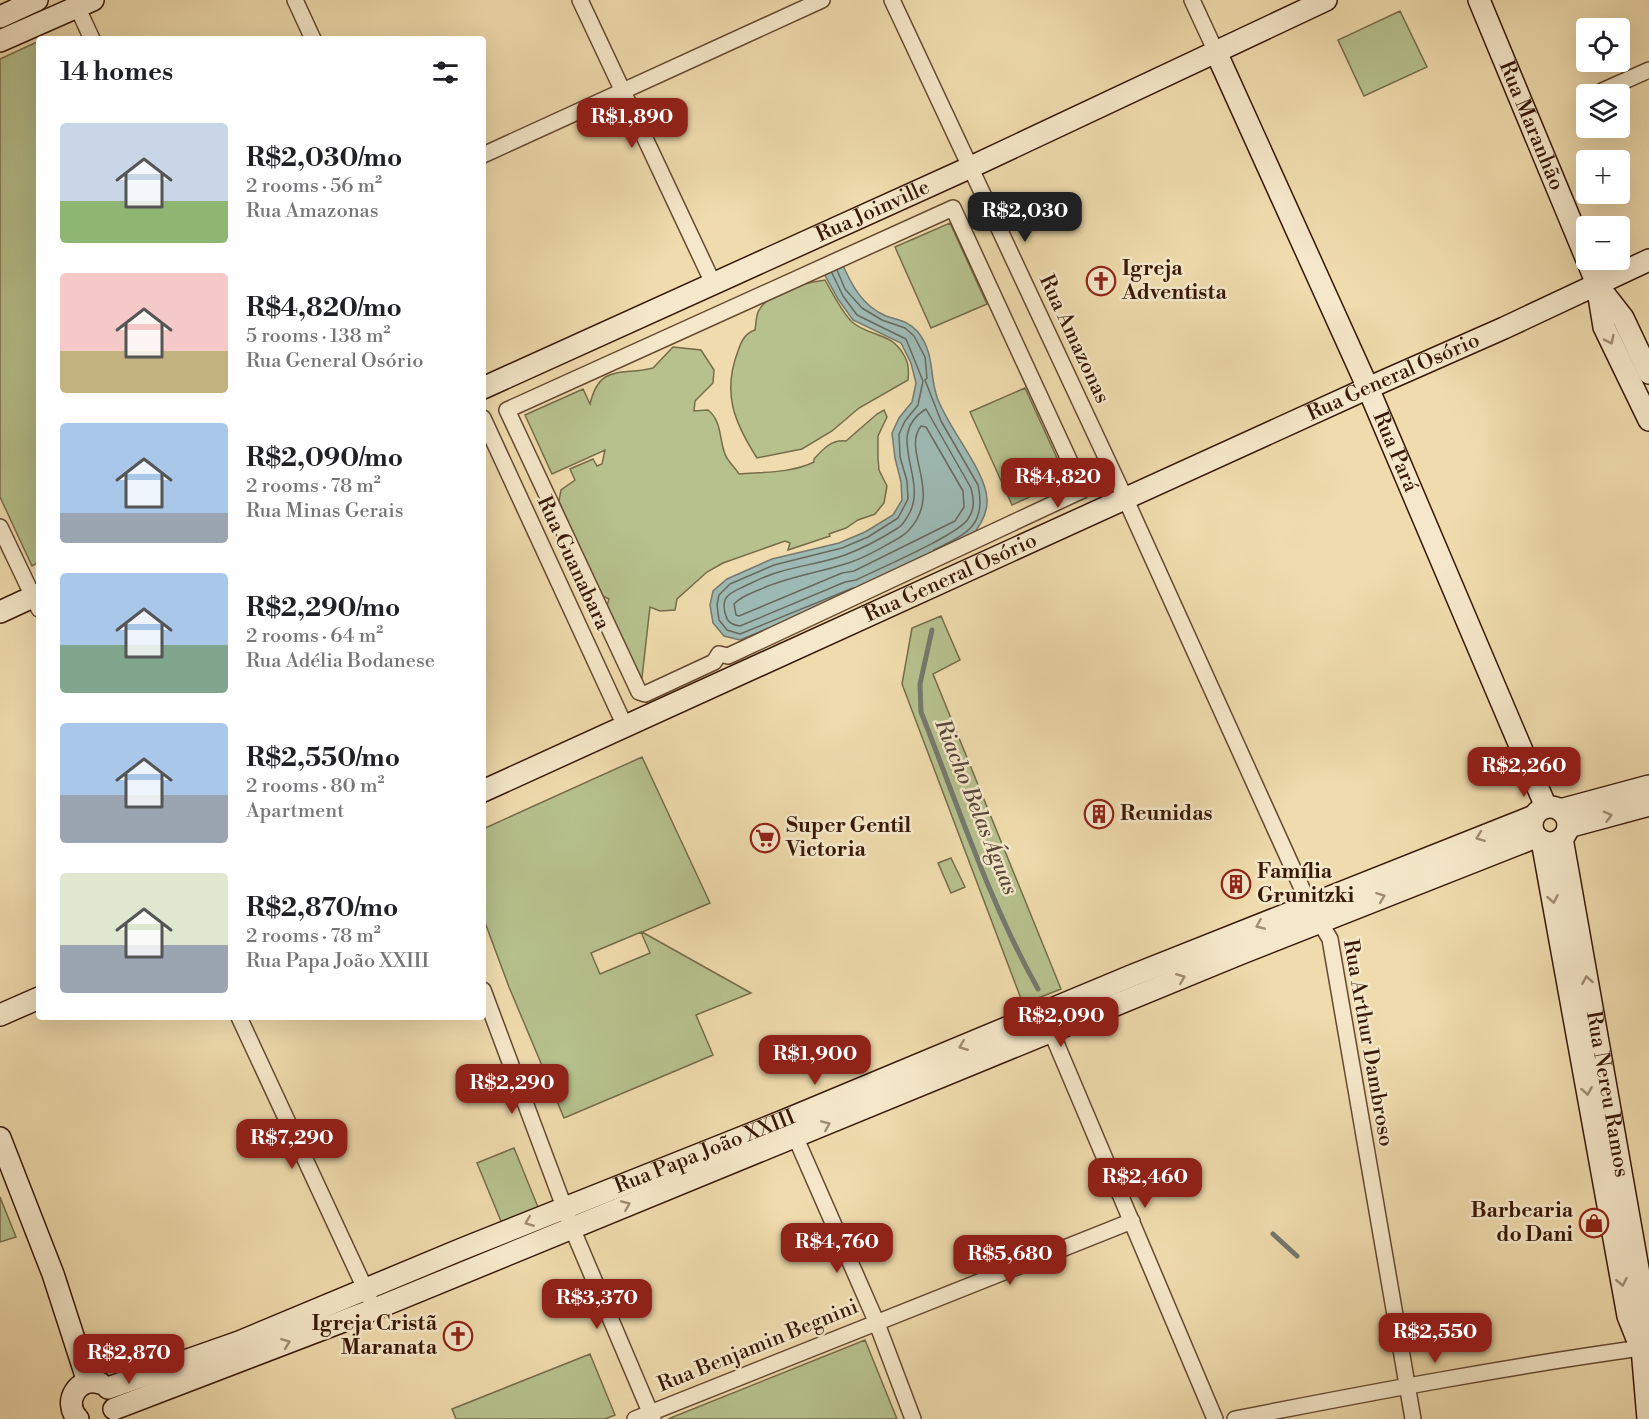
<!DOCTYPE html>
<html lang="en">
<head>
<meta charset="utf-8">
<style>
  body { margin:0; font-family:"Libre Bodoni",serif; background:#f6f6f6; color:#202124; height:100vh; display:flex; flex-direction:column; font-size:22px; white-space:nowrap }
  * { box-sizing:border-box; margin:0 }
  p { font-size:20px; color:#757577 }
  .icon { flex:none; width:33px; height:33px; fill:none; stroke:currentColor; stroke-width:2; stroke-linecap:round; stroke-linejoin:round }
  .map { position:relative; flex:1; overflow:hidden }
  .panel { position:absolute; left:36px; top:36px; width:450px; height:984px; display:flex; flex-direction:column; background:#fff; border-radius:6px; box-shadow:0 6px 24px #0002 }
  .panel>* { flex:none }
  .controls { position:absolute; left:1576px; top:18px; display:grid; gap:12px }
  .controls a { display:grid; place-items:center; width:54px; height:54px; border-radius:6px; background:#fff; box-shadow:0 6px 24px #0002; font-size:30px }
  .price { position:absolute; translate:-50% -51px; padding:0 14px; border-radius:12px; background:#8f2418; color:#fff; font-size:20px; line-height:39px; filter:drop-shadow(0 2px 3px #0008) }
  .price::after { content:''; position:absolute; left:50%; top:36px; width:18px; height:14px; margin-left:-9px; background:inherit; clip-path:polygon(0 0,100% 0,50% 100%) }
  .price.active { background:#222; color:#fff }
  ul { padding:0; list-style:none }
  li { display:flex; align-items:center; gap:18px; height:150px; padding:0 24px }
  li span { display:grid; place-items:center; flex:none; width:168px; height:120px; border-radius:6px; color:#555 }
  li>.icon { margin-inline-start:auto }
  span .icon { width:72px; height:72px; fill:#fffc; stroke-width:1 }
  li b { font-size:26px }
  h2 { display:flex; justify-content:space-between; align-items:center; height:72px; padding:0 24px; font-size:26px }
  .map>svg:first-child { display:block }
</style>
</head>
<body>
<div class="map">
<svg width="1649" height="1419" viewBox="0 0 1649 1419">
  <rect width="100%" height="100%" fill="#efdbad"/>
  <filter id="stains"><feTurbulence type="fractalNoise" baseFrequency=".00333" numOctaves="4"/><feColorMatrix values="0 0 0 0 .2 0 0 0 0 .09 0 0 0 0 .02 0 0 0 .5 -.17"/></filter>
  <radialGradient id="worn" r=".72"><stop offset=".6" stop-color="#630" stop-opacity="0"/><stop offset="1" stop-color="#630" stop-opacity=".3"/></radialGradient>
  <!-- green -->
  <path fill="#b6c18d" stroke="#776c4a" stroke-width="1.5" fill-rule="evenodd" d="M1400,11l27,56 -63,29 -26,-56z
    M39,41v521l-7,4 -32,-69v-438z
    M950,223l37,81 -56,24 -36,-81z
    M825,280c8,14 15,29 26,41 18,17 40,9 54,36 4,7 4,14 3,23l-49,28 -27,23 -30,18 -45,9c-23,-36 -35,-65 -19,-107 3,-9 7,-18 17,-21 1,-5 1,-13 3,-18 10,-21 47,-29 67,-32z
    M673,347l28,3 13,20 -1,13 -18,18 -1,10 14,-1c14,11 11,29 17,44 2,7 10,13 14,20 25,-2 53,-1 75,-12v-3c9,-10 18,-20 32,-18l31,-27 7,-4 3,7 -9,19v22l1,12 8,16 -3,17 -9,11 -17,6 -12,8 -17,6 1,2 -42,14 2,-7 -5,-2 -62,22 -16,9 -30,27 -2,11 -15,1 -10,-4 -9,79 -35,-77 3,-10 -11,-5 -39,-93 2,-11 14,-10 -5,-11 23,-10 4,7 5,-2 3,-14 -53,24 -27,-59 58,-26 7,15c10,-41 31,-28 63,-36z
    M1025,388l42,92 -55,25 -42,-93z
    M941,616l19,44 -27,14 128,315 -38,15 -121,-320 10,-56z
    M642,757l68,146 -68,29 109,61 -55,22 17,40 -149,63 -55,-131 -26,-70v-88zM641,932l9,21 -50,21 -9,-21z
    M951,858l14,29 -14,6 -13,-30z
    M514,1148l26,64 -37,14 -26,-63z
    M0,1197l16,40 -16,5z
    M865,1340l32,79h-229z
    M590,1354l25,61 -10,4h-149l-4,-10z"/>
  <!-- water -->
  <path fill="#9db9b3" stroke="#75796e" stroke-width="1.5" d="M841,261c10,23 21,45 45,55 12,4 23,5 32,16 17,22 11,41 19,65 10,30 49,74 50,102 1,16 -8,29 -18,40l-119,55 -110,46 -16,-4 -11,-13 -3,-18 3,-14 14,-12 45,-20 67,-16 26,-11 28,-17 9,-15 -1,-18 -6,-24 -3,-25 7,-15 13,-16 4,-19 -5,-20 -10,-20 -48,-23 -15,-21 -16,-29z"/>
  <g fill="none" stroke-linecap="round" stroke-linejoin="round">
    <!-- shore -->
    <path stroke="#6a685d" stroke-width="1.5" d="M837,270l8,19 17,19 20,12 23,8 9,8 11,21 2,21 -2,2 16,41 37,64c9,41 -12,49 -44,65
      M832,273l11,23 14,19 49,24 17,42 -5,24 -13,16 -6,13 1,23 7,24 1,18 -10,19 -30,19 -26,11 -68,17 -44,19 -11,11 -2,10 2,15 8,10 13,4 113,-46
      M926,409l45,79c3,11 4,21 -3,31 -10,16 -90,50 -112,61l-11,2 -105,44c-7,-1 -12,-3 -14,-10 -2,-5 -3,-14 0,-18 4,-6 13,-9 19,-12 11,-5 22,-11 34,-14 22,-7 45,-9 66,-17 19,-7 37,-17 53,-27 6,-4 8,-9 11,-14 20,-36 -26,-78 17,-105z
      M921,426l5,1 37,64 1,16 -9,14 -101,50 -12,2 -103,43 -3,-1 -2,-11c7,-8 18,-11 27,-15 27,-12 56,-16 84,-25 16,-4 31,-13 45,-21 7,-4 14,-7 19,-13 35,-38 -8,-79 12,-104z"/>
    <!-- stream -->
    <path stroke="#75796e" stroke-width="5" d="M932,630l-12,54 1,28c37,93 68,190 117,277
      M1273,1234l24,22"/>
    <!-- street casing -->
    <g stroke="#664930" stroke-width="18">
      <path id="street" d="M74,0l18,39
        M295,0l18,39
        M580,0l133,283
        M892,0l234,500 183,404 21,35 83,480
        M1192,0l24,52
        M1602,91l47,-21
        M483,155l339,-155
        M953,208l130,282 -355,166 -9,-2 -5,8 -69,32 -6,-2 -132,-282z
        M483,418l142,308
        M0,527l39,82
        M483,990l89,238 81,191
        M239,1017l130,280
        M1048,1024l167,395
        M791,1127l85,194 37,98
        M635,1419l497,-198
        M1235,1419c138,-27 275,-53 414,-72"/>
    </g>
    <!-- secondary casing -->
    <g stroke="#381807" stroke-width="24">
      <g id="secondary">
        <path id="s1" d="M1479,0l118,284 7,43 45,93"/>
        <path d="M0,17l37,-17"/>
        <path d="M0,41l93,-41"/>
        <path id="s2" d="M1216,52l152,336 178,419"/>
        <path d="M1598,286l25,32 26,55"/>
        <path id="s3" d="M483,388l488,-221 355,-167"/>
        <path d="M0,612l39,-18"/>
        <path id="s4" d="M483,791l885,-403 136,-60 145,-68"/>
        <circle cx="1550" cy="825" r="18"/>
        <path d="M1560,810l89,-24"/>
        <path d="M1568,827l81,-22"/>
        <path id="s5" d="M1562,838l83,470 -3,40 6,71"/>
        <path d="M1542,841l86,475 12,30"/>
        <path d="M0,1015l39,-17"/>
        <path d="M0,1138l53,136 35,108"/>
        <path id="s6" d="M108,1388l131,-46 223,-93 326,-130 343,-143 403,-160"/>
        <path d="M114,1409l261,-100 867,-356 294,-116"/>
        <path d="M78,1419c-16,-17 0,-43 22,-36"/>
      </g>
    </g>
    <!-- street -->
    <use href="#street" stroke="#f5e8ca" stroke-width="15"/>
    <!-- secondary -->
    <use href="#secondary" stroke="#f5e8ca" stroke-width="21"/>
  </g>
  <!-- one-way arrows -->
  <defs><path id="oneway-chevron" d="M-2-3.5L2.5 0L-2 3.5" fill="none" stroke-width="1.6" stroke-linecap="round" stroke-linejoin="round" transform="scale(1.5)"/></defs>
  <g stroke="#a08a72">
    <use href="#oneway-chevron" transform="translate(1610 340) rotate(64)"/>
    <use href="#oneway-chevron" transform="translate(1608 816) rotate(-15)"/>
    <use href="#oneway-chevron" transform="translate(1480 837) rotate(159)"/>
    <use href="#oneway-chevron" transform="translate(1381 897) rotate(-21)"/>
    <use href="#oneway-chevron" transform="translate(1553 899) rotate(80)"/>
    <use href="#oneway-chevron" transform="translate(1260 925) rotate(157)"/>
    <use href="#oneway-chevron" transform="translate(1181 978) rotate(-22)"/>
    <use href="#oneway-chevron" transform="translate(1587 980) rotate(-100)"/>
    <use href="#oneway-chevron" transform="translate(963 1046) rotate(158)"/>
    <use href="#oneway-chevron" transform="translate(1587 1091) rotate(80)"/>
    <use href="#oneway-chevron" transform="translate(826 1125) rotate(-23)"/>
    <use href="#oneway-chevron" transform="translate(626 1205) rotate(-23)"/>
    <use href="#oneway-chevron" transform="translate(529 1222) rotate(158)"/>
    <use href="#oneway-chevron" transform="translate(1622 1282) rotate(79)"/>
    <use href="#oneway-chevron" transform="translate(286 1343) rotate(-21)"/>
  </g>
  <!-- icons -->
  <defs>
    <g id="church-ring" transform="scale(1.5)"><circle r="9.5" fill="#f5e8ca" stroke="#8f2418" stroke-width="1.5"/><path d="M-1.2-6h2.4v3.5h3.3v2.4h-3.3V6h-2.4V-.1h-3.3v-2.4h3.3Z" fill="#8f2418"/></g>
    <g id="building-ring" transform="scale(1.5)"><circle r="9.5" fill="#f5e8ca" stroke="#8f2418" stroke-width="1.5"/><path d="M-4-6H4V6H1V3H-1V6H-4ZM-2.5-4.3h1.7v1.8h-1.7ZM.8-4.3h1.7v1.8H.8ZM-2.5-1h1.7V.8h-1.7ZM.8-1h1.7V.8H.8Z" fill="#8f2418"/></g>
    <g id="supermarket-ring" transform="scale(1.5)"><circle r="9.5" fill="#f5e8ca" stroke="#8f2418" stroke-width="1.5"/><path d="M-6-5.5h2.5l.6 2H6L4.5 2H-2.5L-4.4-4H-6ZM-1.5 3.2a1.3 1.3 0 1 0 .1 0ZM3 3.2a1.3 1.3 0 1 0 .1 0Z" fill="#8f2418"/></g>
    <g id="shop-ring" transform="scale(1.5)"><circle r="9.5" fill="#f5e8ca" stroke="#8f2418" stroke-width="1.5"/><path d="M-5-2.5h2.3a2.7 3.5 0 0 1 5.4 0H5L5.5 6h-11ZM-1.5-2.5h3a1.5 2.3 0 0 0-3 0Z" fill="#8f2418"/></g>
  </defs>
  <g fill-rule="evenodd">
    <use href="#church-ring" x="1101" y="281"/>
    <use href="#building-ring" x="1099" y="814"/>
    <use href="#supermarket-ring" x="765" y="838"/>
    <use href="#building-ring" x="1236" y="884"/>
    <use href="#shop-ring" x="1594" y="1223"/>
    <use href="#church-ring" x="458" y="1336"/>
  </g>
  <g text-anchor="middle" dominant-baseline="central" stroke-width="5" stroke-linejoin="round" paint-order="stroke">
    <!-- street labels -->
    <g font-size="21" fill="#381807" stroke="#f5e8ca">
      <text stroke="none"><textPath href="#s1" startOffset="136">Rua Maranhão</textPath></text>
      <text stroke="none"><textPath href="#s3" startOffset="428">Rua Joinville</textPath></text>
      <text transform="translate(1074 339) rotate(65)">Rua Amazonas</text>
      <text stroke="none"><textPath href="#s4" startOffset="1000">Rua General Osório</textPath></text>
      <text stroke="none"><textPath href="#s2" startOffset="438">Rua Pará</textPath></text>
      <text transform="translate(573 563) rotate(65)">Rua Guanabara</text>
      <text stroke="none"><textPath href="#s4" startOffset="514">Rua General Osório</textPath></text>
      <text transform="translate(1368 1043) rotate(80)">Rua Arthur Dambroso</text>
      <text stroke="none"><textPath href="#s5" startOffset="260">Rua Nereu Ramos</textPath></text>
      <text stroke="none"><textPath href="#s6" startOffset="642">Rua Papa João XXIII</textPath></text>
      <text transform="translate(758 1346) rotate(-22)">Rua Benjamin Begnini</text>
    </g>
    <!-- poi labels -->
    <g font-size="21" font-weight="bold" fill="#381807" stroke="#f5e8ca" text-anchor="start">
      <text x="1122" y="269">Igreja<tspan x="1122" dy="24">Adventista</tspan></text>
      <text x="1120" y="814">Reunidas</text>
      <text x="786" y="826">Super Gentil<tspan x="786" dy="24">Victoria</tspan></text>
      <text x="1257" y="872">Família<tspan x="1257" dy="24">Grunitzki</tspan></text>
      <text x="1573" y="1211" text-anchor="end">Barbearia<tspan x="1573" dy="24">do Dani</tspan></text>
      <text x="437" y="1324" text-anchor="end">Igreja Cristã<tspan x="437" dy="24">Maranata</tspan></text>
    </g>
    <!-- water labels -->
    <g font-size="22" font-style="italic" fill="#56483b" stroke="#f5e8ca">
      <text transform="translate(976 807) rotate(68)">Riacho Belas Águas</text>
    </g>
  </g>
  <rect width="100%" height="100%" filter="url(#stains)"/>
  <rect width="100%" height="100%" fill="url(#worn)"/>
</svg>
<div class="controls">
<a><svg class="icon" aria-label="locate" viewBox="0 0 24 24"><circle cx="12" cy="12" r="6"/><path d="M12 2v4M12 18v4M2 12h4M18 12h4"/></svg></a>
<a><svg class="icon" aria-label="layers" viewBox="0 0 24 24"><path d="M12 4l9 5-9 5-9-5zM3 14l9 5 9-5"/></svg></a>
<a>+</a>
<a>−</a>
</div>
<b class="price" style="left:632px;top:149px">R$1,890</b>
<b class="price active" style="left:1025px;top:243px">R$2,030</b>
<b class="price" style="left:1058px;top:509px">R$4,820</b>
<b class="price" style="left:1524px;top:798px">R$2,260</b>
<b class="price" style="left:1061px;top:1048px">R$2,090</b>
<b class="price" style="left:815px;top:1086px">R$1,900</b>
<b class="price" style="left:512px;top:1115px">R$2,290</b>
<b class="price" style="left:292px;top:1170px">R$7,290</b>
<b class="price" style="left:1145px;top:1209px">R$2,460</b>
<b class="price" style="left:837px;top:1274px">R$4,760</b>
<b class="price" style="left:1010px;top:1286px">R$5,680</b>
<b class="price" style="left:597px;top:1330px">R$3,370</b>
<b class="price" style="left:1435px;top:1364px">R$2,550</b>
<b class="price" style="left:129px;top:1385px">R$2,870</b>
<section class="panel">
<h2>14 homes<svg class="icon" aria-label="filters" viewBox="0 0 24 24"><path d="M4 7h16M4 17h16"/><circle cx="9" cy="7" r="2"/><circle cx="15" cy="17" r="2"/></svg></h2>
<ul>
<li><span style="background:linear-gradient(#c9d6e8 65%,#8fb573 0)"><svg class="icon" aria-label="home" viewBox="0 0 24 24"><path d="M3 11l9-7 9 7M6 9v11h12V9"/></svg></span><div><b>R$2,030/mo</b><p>2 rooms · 56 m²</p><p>Rua Amazonas</p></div></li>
<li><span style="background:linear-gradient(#f6c9c9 65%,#c2b280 0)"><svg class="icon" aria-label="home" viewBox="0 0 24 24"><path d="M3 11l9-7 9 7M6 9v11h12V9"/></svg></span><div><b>R$4,820/mo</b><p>5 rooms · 138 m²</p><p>Rua General Osório</p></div></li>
<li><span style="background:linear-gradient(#a9c7e8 75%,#9aa5b1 0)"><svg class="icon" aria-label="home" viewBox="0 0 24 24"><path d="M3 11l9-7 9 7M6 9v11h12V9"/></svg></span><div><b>R$2,090/mo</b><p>2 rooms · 78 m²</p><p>Rua Minas Gerais</p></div></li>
<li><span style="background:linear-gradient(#a9c7e8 60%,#7fa58c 0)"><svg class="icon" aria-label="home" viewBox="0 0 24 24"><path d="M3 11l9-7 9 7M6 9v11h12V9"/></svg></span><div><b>R$2,290/mo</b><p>2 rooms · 64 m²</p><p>Rua Adélia Bodanese</p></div></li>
<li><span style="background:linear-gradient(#a9c7e8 60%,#9aa5b1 0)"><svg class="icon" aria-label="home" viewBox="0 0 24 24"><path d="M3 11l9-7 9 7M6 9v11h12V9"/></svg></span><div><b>R$2,550/mo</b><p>2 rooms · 80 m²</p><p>Apartment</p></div></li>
<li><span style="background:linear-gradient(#dfe7d0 60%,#9aa5b1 0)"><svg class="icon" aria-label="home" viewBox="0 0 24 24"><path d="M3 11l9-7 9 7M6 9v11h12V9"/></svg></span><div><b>R$2,870/mo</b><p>2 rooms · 78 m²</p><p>Rua Papa João XXIII</p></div></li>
</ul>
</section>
</div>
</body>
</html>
